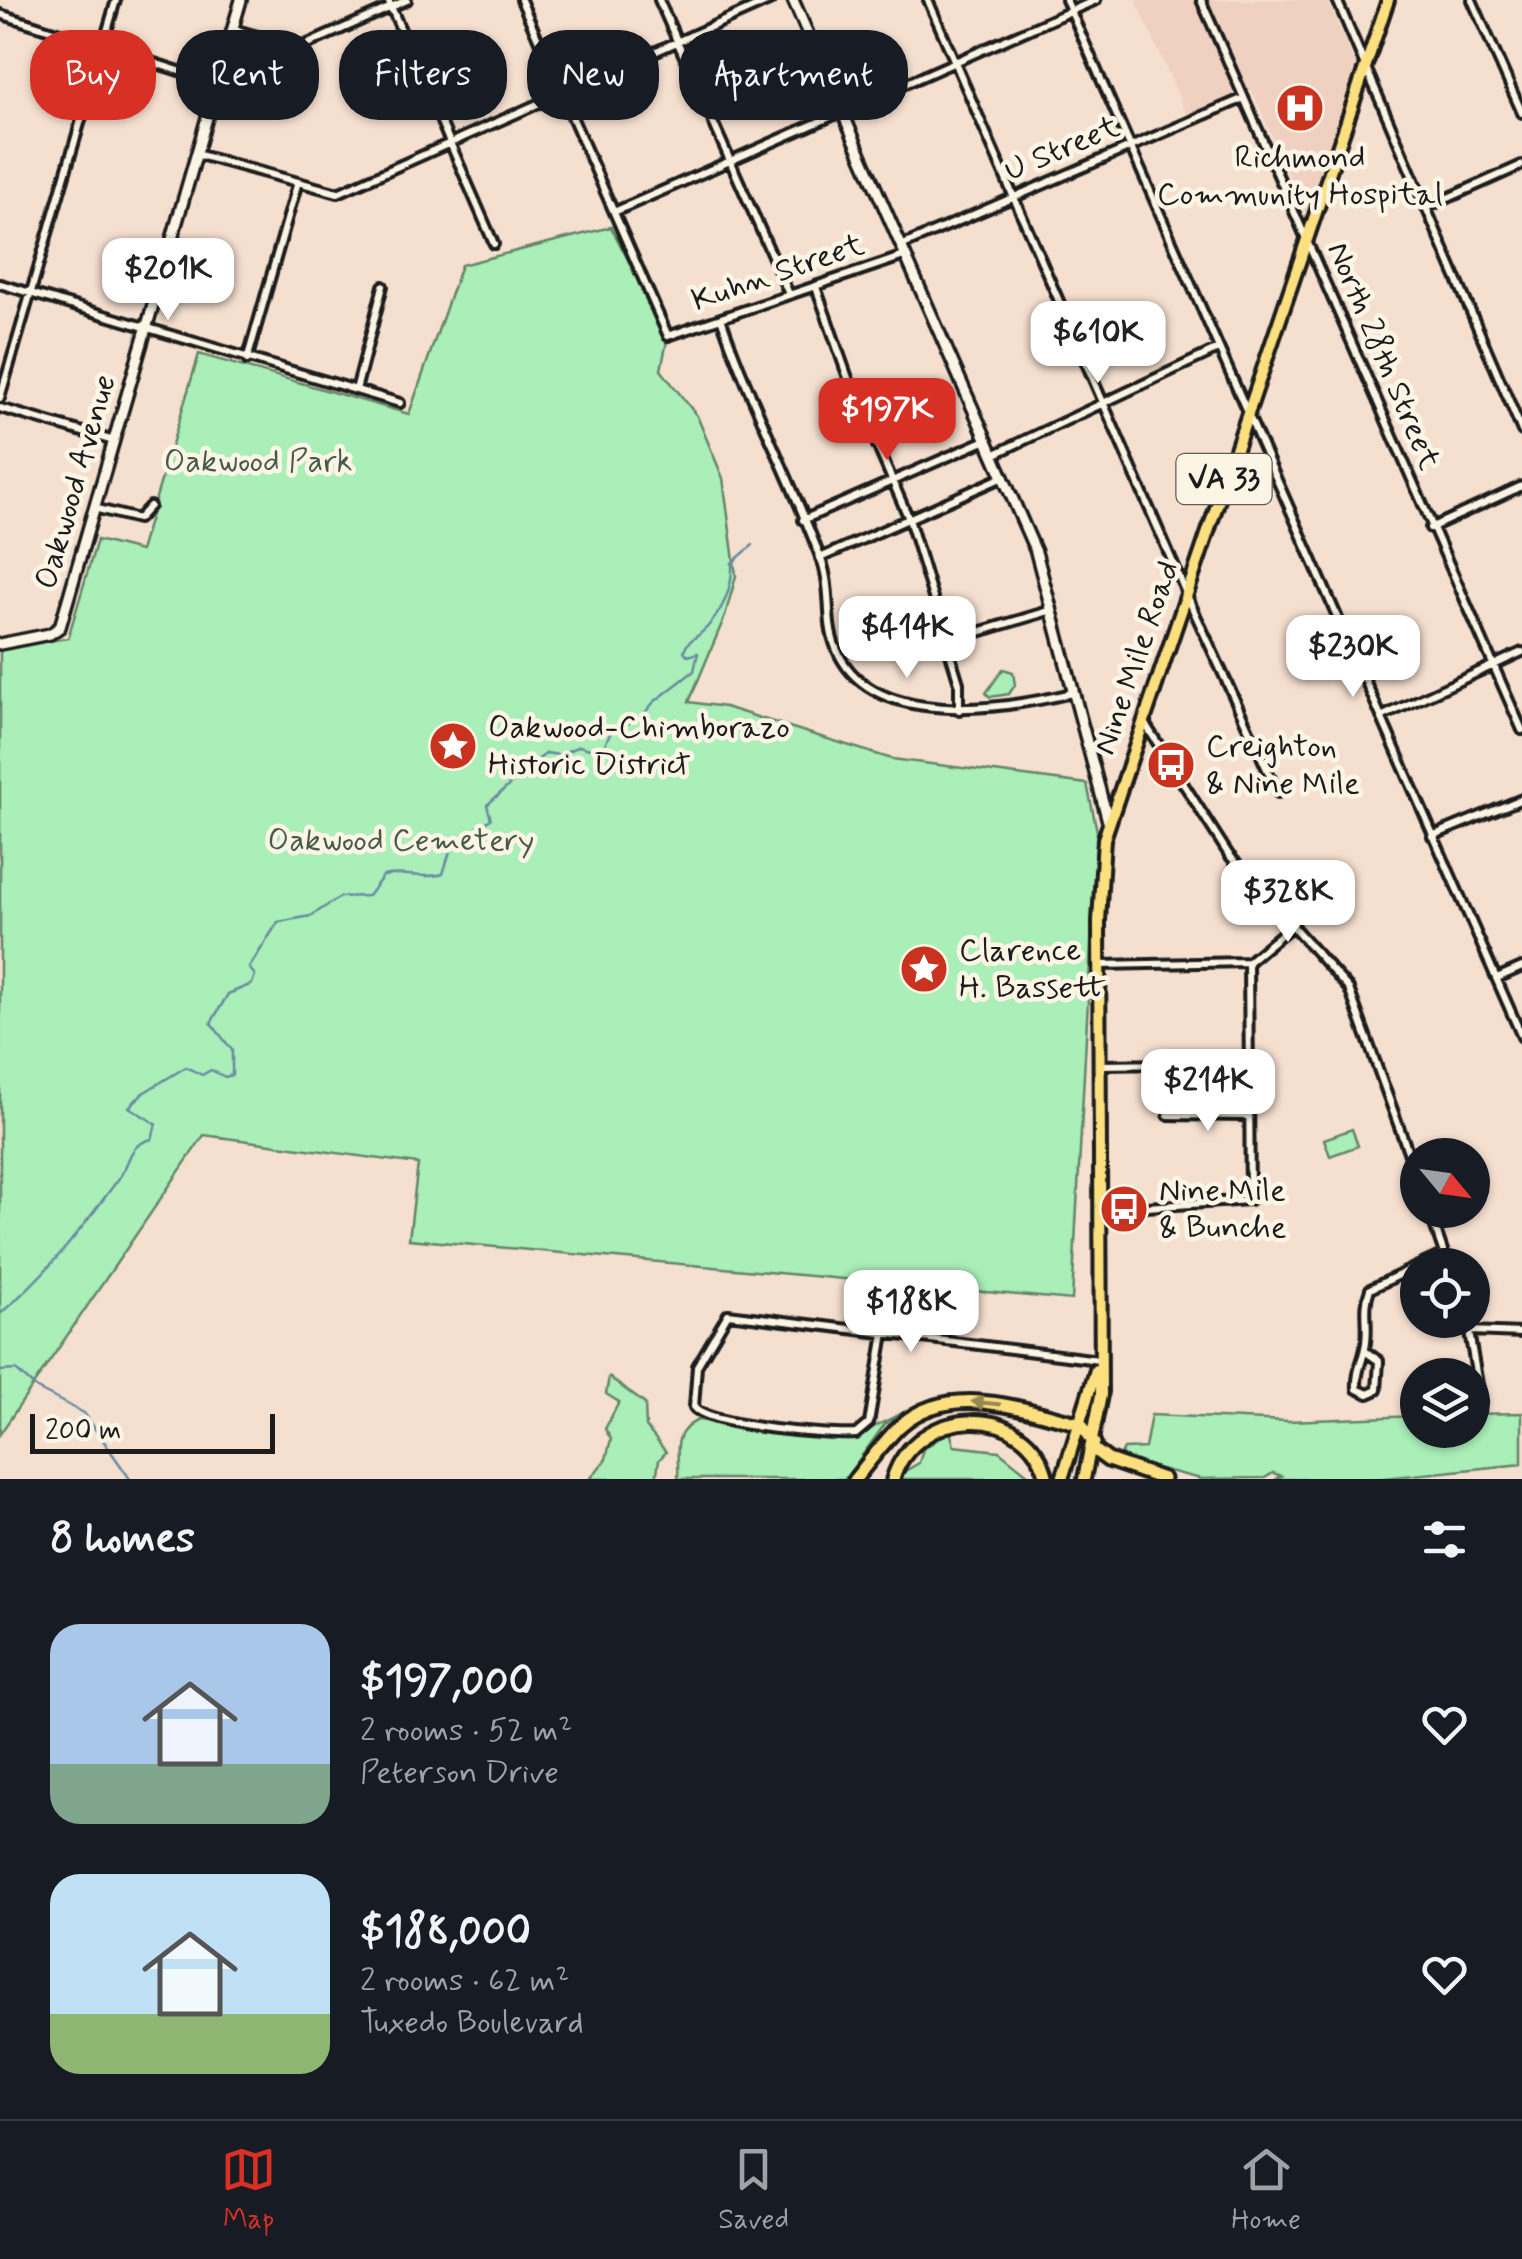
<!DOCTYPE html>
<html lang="en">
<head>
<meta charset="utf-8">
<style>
  body { margin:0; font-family:Mynerve,sans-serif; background:#20242c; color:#f1f3f6; height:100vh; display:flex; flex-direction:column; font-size:38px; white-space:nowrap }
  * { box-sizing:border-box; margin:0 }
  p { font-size:32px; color:#9ea1a6 }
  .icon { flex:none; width:55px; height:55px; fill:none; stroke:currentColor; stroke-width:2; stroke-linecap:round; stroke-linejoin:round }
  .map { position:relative; height:1479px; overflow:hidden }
  .sheet { display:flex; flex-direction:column; background:#171b24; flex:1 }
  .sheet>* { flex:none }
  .guide { position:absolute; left:30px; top:30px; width:1000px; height:90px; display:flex; gap:20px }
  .needle { width:65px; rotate:119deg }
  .buttons { position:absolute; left:1400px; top:1138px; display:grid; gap:20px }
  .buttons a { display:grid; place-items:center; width:90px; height:90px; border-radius:50%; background:#171b24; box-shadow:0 2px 8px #0004; font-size:50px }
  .scale { position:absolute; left:30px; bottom:25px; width:245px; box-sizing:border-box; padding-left:10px; border:5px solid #1c1c1c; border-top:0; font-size:28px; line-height:35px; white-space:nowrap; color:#1c1c1c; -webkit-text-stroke:8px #fcf5e5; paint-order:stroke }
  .price { position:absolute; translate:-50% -85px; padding:0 22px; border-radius:20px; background:#fff; color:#222; font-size:32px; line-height:65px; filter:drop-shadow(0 2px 5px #0008) }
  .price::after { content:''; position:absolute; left:50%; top:60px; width:30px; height:22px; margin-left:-15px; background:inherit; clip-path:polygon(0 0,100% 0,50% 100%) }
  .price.active { background:#d93025; color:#fff }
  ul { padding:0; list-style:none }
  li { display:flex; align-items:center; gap:30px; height:250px; padding:0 50px }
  li span { display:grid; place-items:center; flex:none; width:280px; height:200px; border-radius:30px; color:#555 }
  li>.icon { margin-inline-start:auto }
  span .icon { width:120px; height:120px; fill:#fffc; stroke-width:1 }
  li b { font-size:42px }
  h2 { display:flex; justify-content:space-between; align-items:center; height:120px; padding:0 50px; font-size:42px }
  .pill { padding:0 35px; border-radius:40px; background:#171b24; box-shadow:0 2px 8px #0004; font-size:35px; line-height:90px }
  .pill.active { background:#d93025; color:#fff }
  .dock { display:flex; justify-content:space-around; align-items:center; height:140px; border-top:2px solid #363941; background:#171b24; font-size:28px; color:#9ea1a6 }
  .dock a { display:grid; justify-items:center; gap:5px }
  .dock .active { color:#d93025 }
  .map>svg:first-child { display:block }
</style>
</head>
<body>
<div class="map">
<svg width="1522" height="1479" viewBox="0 0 1522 1479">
  <rect width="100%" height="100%" fill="#f5dfcf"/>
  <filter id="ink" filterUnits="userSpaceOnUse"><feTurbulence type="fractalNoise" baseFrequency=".01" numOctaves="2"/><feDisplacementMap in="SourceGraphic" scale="20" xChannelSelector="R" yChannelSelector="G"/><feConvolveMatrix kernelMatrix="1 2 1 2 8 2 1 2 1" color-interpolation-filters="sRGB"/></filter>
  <g filter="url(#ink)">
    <!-- built -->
    <path fill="#f0d0c0" d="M1136,0h191l29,65 -50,148 -54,-123 -64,27z"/>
    <!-- green -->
    <path fill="#aaeeb8" stroke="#63856a" stroke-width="2.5" d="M611,227l57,109 -7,34 36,46 26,62 13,98 -11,40 -36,86 36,5 167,52 195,25 10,47 -25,469 -663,-61 9,-75 -214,-29 -204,299v-785l68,-11 29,-98 43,11 59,-197 210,60 52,-149z
      M1003,669l10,3 2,13 -6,9 -19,3 -4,-4z
      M1352,1129l6,17 -28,10 -6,-17z
      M609,1377l36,27 1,23 20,25 -7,8 -3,19h-66l16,-20 5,-20 -6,-10 14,-27 -13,-8z
      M904,1412l-19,12 -40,55h-167c2,-25 -9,-45 20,-59l149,20z
      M1522,1413v51l-147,15h-100l6,-3 -8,-3 -8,5 -64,1 -82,-20 5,-10 21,-1 6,-33 137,6 129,-5 1,14h54l1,-16z
      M950,1431l4,15 45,5 35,28h-131l-3,-5 19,-11 4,-14z"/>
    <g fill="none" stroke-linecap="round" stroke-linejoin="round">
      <!-- stream -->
      <path stroke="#688ba2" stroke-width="2.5" d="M0,1314c48,-41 82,-85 119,-136 13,-18 8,-33 33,-39l4,-15 -27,-17 14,-14 43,-26 16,8 9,-5 14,7 7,-2v-25l-21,-27 17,-29 24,-10 3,-9 -6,-7 29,-46 33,-6 29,-19 28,-1 15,-20c22,-5 39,4 60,-2l9,-29 15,4 10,-21 14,-9 -4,-14 59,-52 13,2 20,-9 22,6 10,-20 30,-15 13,-15 40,-31 4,-18 -10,3 -4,-5c4,-10 8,-11 16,-17 21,-18 33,-45 32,-71l21,-18
        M0,1371l16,-1 21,19 47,24 46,66"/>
      <!-- street casing -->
      <g stroke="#1c1c1c" stroke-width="14">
        <path id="street" d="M388,0l106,244
          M521,0l147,336 236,-80
          M659,0l130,294
          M928,0l265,609 85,184
          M1066,0l456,1037
          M1201,0l321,730
          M1337,0l185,431
          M1472,0l50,113
          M0,14l217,69
          M233,29l66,19 108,-48
          M196,154l142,39 433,-193
          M1428,207l94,-42
          M614,212l482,-212
          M901,246l343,-148
          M0,284l400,119
          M816,287l32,91 61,141 50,164v27
          M721,318c29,85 72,164 102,247 9,27 2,57 13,83 34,83 169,61 236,45
          M247,360l50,-175
          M356,390l27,-104
          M0,398l116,-398
          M0,408l114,33
          M993,455l225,-106
          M94,508l44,11 12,-13
          M803,520l183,-80
          M1430,528l92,-42
          M820,558l183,-81
          M948,641l104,-31
          M1381,717l141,-65
          M1144,722l85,133 120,134 69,190
          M1432,836l90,-37
          M1100,965l148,-3 46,-38
          M1497,978l25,-11
          M1100,1065l148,-2
          M1168,1115l81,1
          M1102,1210l148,-10 -2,-238
          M1429,1210l19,55
          M1420,1265l24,-11
          M1467,1320l14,82
          M1471,1331l51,2
          M884,1333l-15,90 -13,11c-25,2 -150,-8 -162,-27l3,-41 31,-52 371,46
          M1365,1351l14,10 -2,29 -9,4 -11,-5c-1,-18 5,-26 8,-41 5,-20 -3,-39 5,-59l48,-23"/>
      </g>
      <!-- secondary casing -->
      <g stroke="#1c1c1c" stroke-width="16">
        <path id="secondary" d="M793,0l243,552 72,269
          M0,644l50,-10 10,-7 181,-627"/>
      </g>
      <!-- primary casing -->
      <g stroke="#1c1c1c" stroke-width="18">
        <path id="primary" d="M1062,1479l34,-109
          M1084,1479l17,-84 -2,-474 5,-82 284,-839"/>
      </g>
      <!-- highway casing -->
      <g stroke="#1c1c1c" stroke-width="19">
        <path id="highway" d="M1093,1449l15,11 55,19
          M855,1479c15,-18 29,-38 46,-54 51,-44 123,-15 180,-1l13,19
          M893,1479c22,-73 136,-80 154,0"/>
      </g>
      <!-- street -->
      <use href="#street" stroke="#fcf5e5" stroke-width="6"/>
      <!-- secondary -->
      <use href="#secondary" stroke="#fcf5e5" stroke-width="9"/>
      <!-- primary -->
      <use href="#primary" stroke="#fce080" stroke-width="10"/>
      <!-- highway -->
      <use href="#highway" stroke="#fce080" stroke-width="11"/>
    </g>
    <!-- one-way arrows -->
    <defs><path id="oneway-solid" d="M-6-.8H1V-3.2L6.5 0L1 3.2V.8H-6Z" transform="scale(2.5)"/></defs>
    <use fill="#978853" href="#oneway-solid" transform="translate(986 1403) rotate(-174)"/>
  </g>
  <!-- icons -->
  <defs>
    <g id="hospital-disc" transform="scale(2.5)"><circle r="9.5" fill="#c8321e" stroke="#fcf5e5"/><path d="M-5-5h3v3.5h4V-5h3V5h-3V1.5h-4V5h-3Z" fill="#fff"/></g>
    <g id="sight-disc" transform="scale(2.5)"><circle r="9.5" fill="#c8321e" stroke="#fcf5e5"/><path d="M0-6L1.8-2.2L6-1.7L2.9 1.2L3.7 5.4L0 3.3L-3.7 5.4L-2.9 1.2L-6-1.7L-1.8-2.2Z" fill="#fff"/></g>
    <g id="bus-disc" transform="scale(2.5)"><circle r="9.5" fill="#c8321e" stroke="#fcf5e5"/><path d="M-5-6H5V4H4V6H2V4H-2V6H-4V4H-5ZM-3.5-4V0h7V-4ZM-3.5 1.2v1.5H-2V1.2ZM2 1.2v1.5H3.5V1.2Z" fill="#fff"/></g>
  </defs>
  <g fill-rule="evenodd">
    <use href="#hospital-disc" x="1300" y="108"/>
    <use href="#sight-disc" x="453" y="746"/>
    <use href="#bus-disc" x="1171" y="765"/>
    <use href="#sight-disc" x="924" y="969"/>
    <use href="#bus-disc" x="1124" y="1209"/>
  </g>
  <g text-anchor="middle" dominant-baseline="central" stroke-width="9" stroke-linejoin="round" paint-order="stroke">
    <!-- shield labels -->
    <rect fill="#fcf5e5" stroke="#5f5d58" stroke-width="2.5" x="1176.5" y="454" width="95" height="50" rx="8"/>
    <g font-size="30" font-weight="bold" fill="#1c1c1c">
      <text x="1224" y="479">VA 33</text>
    </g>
    <!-- street labels -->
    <g font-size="32" fill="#1c1c1c" stroke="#fcf5e5">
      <text transform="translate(1062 149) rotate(-23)">U Street</text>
      <text transform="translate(778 273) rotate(-19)">Kuhn Street</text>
      <text transform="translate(1383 356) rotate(67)">North 28th Street</text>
      <text transform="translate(76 482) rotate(-74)">Oakwood Avenue</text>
      <text transform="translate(1137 658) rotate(-71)">Nine Mile Road</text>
    </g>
    <!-- poi labels -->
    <g font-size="32" fill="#1c1c1c" stroke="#fcf5e5" text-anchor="start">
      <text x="1300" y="158" text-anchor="middle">Richmond<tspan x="1300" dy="37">Community Hospital</tspan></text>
      <text x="488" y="728">Oakwood-Chimborazo<tspan x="488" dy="37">Historic District</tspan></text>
      <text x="1206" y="747">Creighton<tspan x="1206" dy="37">&amp; Nine Mile</tspan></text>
      <text x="959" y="951">Clarence<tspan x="959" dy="37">H. Bassett</tspan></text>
      <text x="1159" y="1191">Nine Mile<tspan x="1159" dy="37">&amp; Bunche</tspan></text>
    </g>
    <!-- park labels -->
    <g font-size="32" fill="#475b4b" stroke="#fcf5e5">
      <text x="258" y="462">Oakwood Park</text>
      <text x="401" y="841">Oakwood Cemetery</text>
    </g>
  </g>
</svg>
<div class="buttons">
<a><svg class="needle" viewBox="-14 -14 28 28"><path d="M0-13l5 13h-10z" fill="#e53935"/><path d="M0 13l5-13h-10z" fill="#9ea1a6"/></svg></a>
<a><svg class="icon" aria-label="locate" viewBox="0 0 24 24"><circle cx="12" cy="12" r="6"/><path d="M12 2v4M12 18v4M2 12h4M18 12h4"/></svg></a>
<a><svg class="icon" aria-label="layers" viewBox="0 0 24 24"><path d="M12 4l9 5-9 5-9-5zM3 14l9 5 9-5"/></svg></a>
</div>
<div class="scale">200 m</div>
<b class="price" style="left:168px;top:323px">$201K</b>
<b class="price" style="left:1098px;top:386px">$610K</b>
<b class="price active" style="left:887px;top:463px">$197K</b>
<b class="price" style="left:907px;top:681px">$414K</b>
<b class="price" style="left:1353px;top:700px">$230K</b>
<b class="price" style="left:1288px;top:945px">$328K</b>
<b class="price" style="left:1208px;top:1134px">$214K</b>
<b class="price" style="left:911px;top:1355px">$188K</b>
<div class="guide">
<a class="pill active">Buy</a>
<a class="pill">Rent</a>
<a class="pill">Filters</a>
<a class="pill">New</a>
<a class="pill">Apartment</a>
</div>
</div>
<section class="sheet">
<h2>8 homes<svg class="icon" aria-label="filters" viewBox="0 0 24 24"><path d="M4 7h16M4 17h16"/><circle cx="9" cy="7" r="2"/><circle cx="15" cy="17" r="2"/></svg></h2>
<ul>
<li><span style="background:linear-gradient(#a9c7e8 70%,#7fa58c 0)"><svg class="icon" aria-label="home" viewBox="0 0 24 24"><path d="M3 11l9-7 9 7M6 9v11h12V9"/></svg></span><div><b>$197,000</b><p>2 rooms · 52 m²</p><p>Peterson Drive</p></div><svg class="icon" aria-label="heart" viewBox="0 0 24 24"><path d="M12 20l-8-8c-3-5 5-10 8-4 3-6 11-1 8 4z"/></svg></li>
<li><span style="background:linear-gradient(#bfe0f5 70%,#8fb573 0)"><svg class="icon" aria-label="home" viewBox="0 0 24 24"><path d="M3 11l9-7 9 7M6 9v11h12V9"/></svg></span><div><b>$188,000</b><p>2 rooms · 62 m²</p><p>Tuxedo Boulevard</p></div><svg class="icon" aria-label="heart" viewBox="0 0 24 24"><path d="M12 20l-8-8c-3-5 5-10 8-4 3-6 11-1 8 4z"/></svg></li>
</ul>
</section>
<nav class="dock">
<a class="active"><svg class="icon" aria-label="map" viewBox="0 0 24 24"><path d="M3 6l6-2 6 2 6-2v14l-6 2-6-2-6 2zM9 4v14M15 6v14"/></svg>Map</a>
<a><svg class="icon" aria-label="saved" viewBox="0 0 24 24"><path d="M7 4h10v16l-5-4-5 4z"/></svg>Saved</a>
<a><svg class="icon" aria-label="home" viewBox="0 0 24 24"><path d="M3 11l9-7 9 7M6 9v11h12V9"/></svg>Home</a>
</nav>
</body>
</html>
